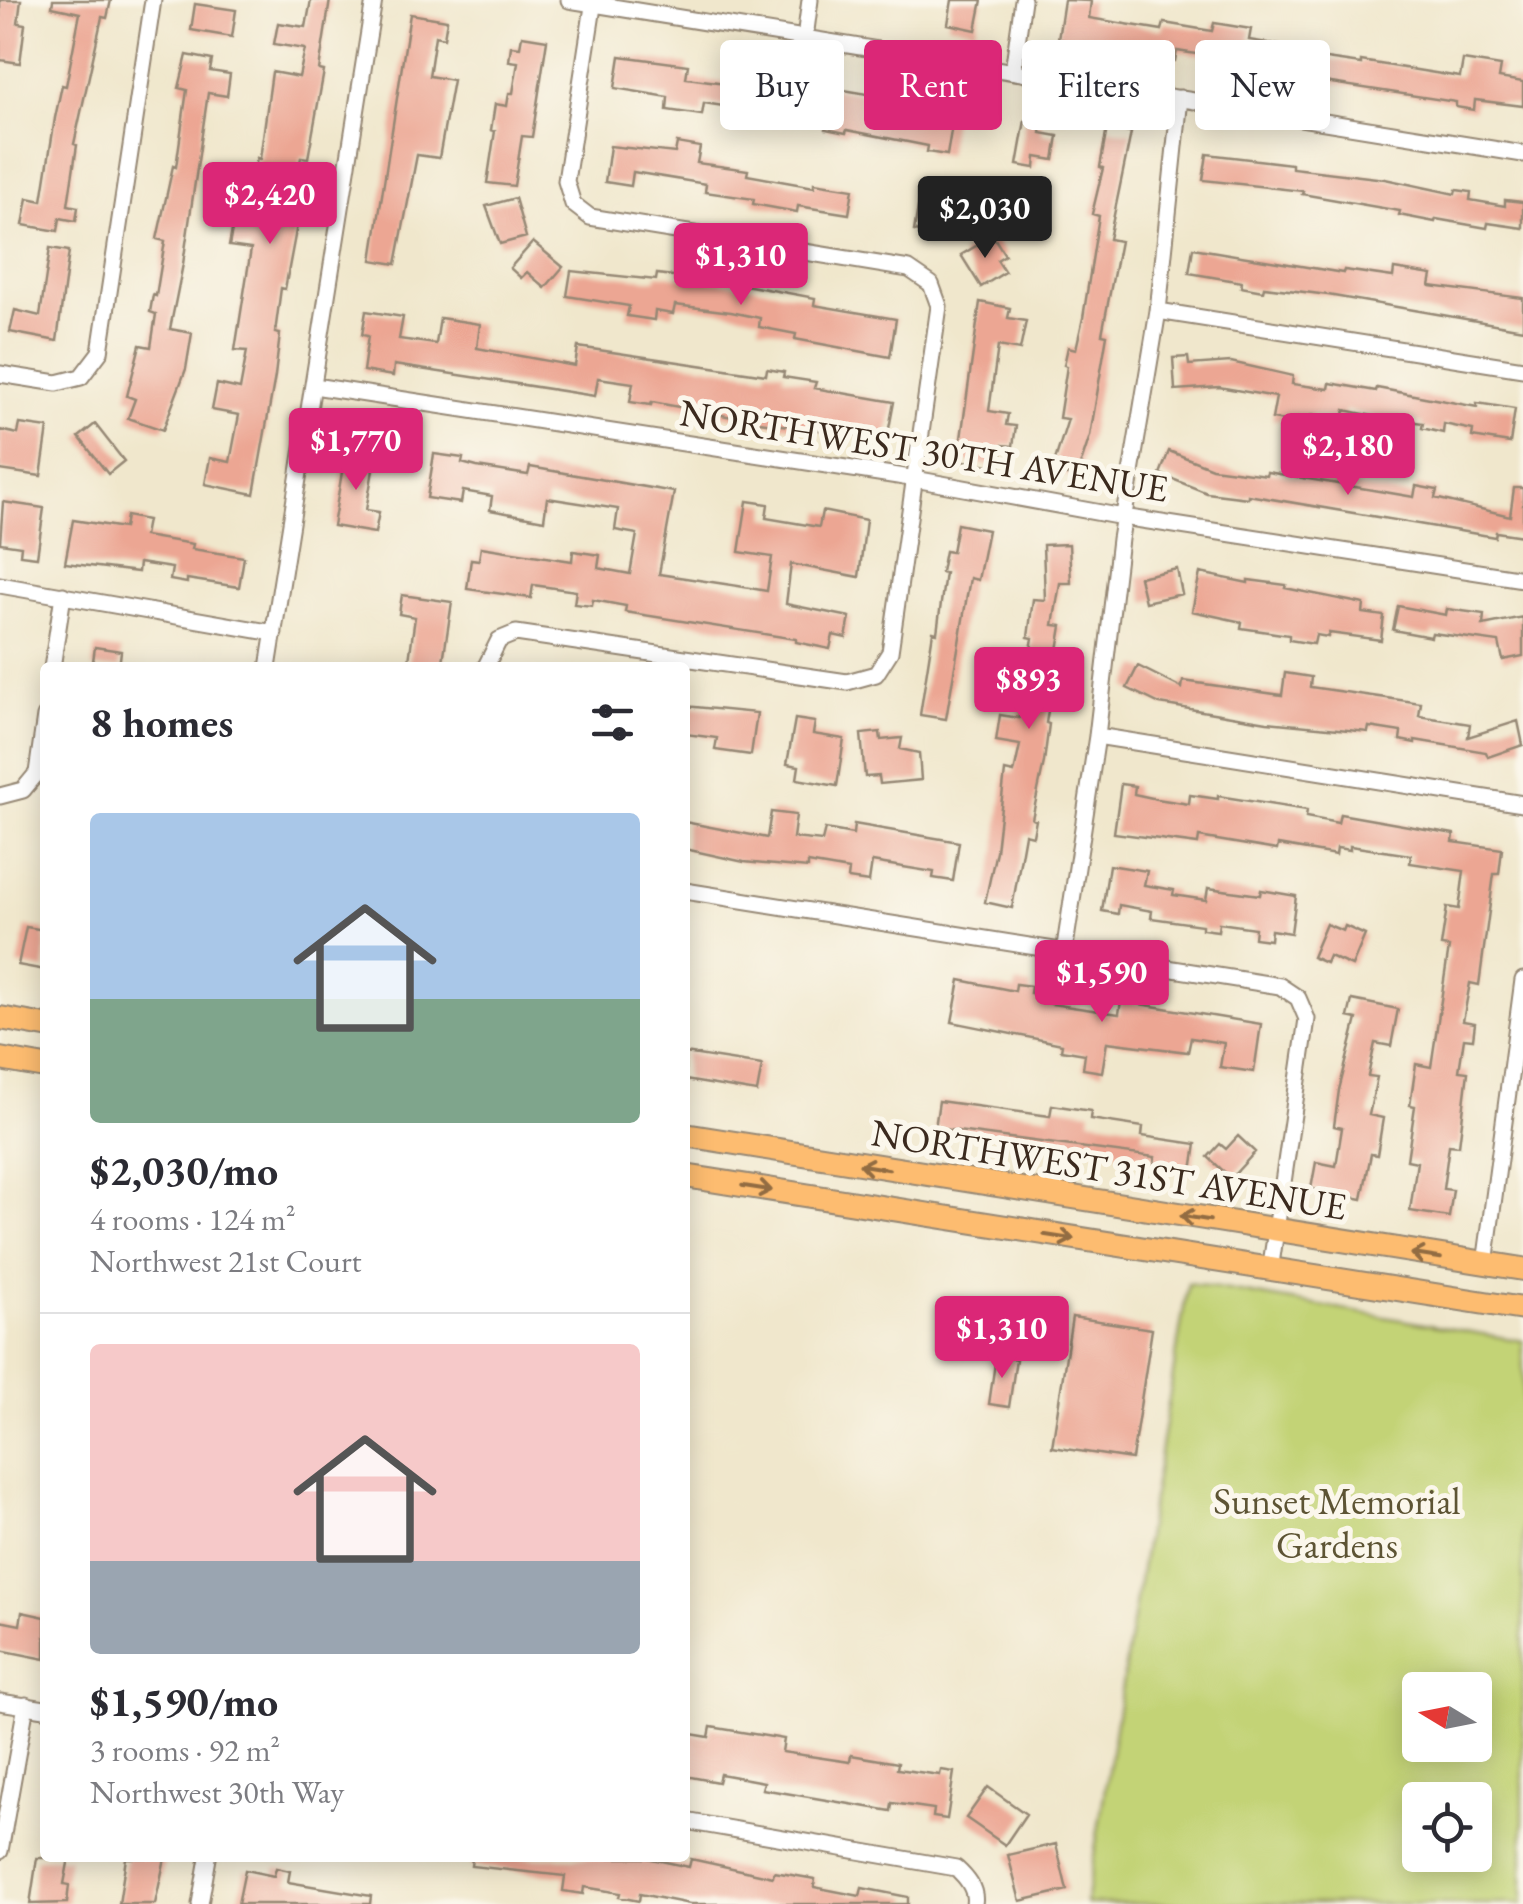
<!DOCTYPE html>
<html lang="en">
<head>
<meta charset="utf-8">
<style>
  body { margin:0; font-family:"EB Garamond",serif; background:#f7f7f7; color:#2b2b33; height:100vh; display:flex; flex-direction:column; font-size:38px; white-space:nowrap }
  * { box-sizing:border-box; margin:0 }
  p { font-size:32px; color:#7c7c81 }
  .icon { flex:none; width:55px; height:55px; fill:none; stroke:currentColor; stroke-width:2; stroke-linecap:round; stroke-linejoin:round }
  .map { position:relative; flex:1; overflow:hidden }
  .side { position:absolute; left:40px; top:662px; width:650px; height:1200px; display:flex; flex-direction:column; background:#fff; border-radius:10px; box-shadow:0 5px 25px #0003 }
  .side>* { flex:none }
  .hud { position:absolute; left:720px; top:40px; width:652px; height:90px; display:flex; gap:20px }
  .needle { width:65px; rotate:280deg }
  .buttons { position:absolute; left:1402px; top:1672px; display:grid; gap:20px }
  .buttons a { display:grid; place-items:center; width:90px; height:90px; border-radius:10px; background:#fff; box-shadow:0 5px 25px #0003; font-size:50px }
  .price { position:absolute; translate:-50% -85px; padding:0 22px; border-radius:10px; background:#db2777; color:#fff; font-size:32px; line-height:65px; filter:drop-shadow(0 2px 5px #0008) }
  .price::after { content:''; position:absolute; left:50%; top:60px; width:30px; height:22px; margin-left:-15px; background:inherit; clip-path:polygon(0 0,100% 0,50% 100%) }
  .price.on { background:#222; color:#fff }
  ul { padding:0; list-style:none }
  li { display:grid; align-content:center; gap:20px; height:530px; padding:0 50px }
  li+li { border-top:2px solid #e1e1e2 }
  li span { display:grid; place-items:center; height:310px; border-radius:10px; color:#555 }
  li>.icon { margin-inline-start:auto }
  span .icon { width:180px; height:180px; fill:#fffc; stroke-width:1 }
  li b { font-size:42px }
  h2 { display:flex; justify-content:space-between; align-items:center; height:120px; padding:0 50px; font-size:42px }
  .chip { padding:0 35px; border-radius:10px; background:#fff; box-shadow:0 5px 25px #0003; font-size:35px; line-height:90px }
  .chip.on { background:#db2777; color:#fff }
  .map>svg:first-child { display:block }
</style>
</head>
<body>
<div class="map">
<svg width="1523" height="1904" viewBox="0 0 1523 1904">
  <rect width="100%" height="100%" fill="#fbf7ec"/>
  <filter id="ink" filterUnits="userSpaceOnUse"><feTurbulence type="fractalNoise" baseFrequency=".01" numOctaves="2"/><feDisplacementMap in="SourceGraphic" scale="20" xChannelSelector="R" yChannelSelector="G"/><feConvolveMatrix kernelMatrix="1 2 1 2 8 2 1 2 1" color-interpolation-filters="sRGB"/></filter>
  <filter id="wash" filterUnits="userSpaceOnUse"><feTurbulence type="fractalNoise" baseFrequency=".0048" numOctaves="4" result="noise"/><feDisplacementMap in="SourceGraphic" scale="40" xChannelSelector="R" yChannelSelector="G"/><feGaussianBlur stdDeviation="2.25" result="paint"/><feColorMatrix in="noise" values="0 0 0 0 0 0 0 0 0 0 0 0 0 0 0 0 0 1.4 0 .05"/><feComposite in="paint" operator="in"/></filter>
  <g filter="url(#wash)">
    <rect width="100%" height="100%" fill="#f0e7cc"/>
    <!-- green -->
    <path fill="#c3d376" stroke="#7f7e4a" stroke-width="2.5" fill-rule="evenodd" d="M1188,1283l335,58v563h-437zM1420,1690h55v55h-55zM1420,1800h55v55h-55z"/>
    <g id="blocks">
      <!-- building -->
      <path fill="#eca693" d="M0,0h21l-3,23 7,1 -5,39 -20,-3z
        M53,0h58l-4,18 -5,-1 -28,127 3,1 -9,60 10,2 -2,14 -16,-3 -2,13 -35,-6 5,-27 14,3 13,-83 7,-33 4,1 14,-73 -28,-6z
        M311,0h19l-11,70 5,1 -16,87 -7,-1 -8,45 8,2 -16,85 -4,-1 -6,45 5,1 -5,42 -21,118 -49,-10 5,-26 20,4 9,-47 -27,-5 5,-26 23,5 7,-38 -12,-1 16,-101 -22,-3 4,-21 4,1 8,-42 7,1 5,-27 3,1 12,-87 27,5 6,-28 -31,-5 4,-21 28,4z
        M952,0h30l-6,30 -28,-6z
        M1064,0l27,1 -2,17 73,12 2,-7 48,8 2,-8 37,6 -2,11 50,8 -1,7 63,9v-3l99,16 3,-17 38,6 -2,12 24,4v24l-48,-6 -1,10 -18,-3v-5l-249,-38 2,-8 -32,-5 -2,10 -117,-22z
        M195,4l41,6 -4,27 -41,-7z
        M410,14l37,6 -3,18 -9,-2 -6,40 24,4 -14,78 -22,-3 -21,109 -24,-4z
        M522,36l25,4 -15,97 -10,-1 -8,50 -27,-3 8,-52 -4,-1 4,-26 12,2 2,-13h4l5,-31 -9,-1 2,-15 9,1z
        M187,55l25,5 -2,11 20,3 -3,22 -19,-3 -25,171 -13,65 22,4 -6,36 -23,61 -35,-12 7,-19 -8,-3 13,-51 11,2 5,-33 -6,-2 3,-17 3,1 9,-55 -8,-2 16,-73 3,1 11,-77 -8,-2z
        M620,56l68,9 -2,13 40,5 2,-12 14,2 -1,11 31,4 2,-10 26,5 -7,40 -26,-5 1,-5 -64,-10 -2,12 -35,-5 1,-13 -53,-9z
        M832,88l59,10 -2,9 36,7 2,-11 28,4 -8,48 -20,-3 1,-6 -81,-16 -1,3 -20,-4z
        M1025,120l17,3 -1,10 17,3 -4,24 -18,-3 -1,11 -18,-3z
        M1107,128l24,5 -22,106 11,2 -18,93 5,1 -17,101 -14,42 -24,-8 16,-51 -9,-1 8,-52 -3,-1 4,-18 8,2 7,-31 16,-102 -7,-2 11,-46 -3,-1z
        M677,143l23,4 -3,16 51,7 -1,5 67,12v-4l39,6 -4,25 -51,-8 -1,6 -44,-8 1,-5 -49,-7 1,-8 -73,-12 -2,14 -26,-4 5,-36 65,7z
        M1207,154l85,10v4l93,11 70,15 1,-4 15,2 -1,8 35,6v-6l18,2v26l-35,-5 -1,5 -51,-9 -1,3 -36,-7 1,-4 -98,-17 1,-3 -100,-11z
        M922,183l20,4 -4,20 20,4 -5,27 -39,-7z
        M515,198l11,39 -26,7 -14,-38z
        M993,236l12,19 -8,5 8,12 -24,15 -20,-32z
        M533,242l30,25 -18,21 -18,-16 -6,6 -11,-10z
        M50,248l19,3 -12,90 -47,-9 5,-22 25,6z
        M1193,248l150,25 1,-3 49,7 1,-8 38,6 -2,11 93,12v31l-195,-34 -64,-8 -1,4 -22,-4 1,-5 -53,-9z
        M571,271l85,9 1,-6 93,12 65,12 -1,7 82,14 -6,38 -95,-18 1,-5 -37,-7 1,-9 -29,-6 -56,-7 -2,9 -18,-3 -1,9 -27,-4 2,-10 -62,-10z
        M980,302l30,6 -2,10 18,3 -6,29 -22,-4 -9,65 19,3 -2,11 10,1 -3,20 -10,-1 -3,22 -42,-7z
        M366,311l37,6 -4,22 37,5 4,-26 40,6 -3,24 98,18 3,-19 188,28 1,-6 17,3 -1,5 33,5 -2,6 80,14 -7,37 -128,-17 -107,-20 -1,3 -21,-3 3,-19 -35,-5 -3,18 -201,-31 -1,11 -30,-5 5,-35 -6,-1z
        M1188,357l1,8 42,-3 62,14 -1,8 37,5 1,-6 46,8 1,-3 100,19v-4l38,6 -5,34 -38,-6 1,-7 -29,-6 -1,9 -21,-5 1,-5 -29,-4 -3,21 -21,-3 3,-21 -28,-6 -2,11 -31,-6 -2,10 -38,-6 4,-22 -57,-10 -44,3 -2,-32z
        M20,424l28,4 -7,48 -41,-6v-40l18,4z
        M95,424l29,37 -16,13 -29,-37z
        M346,448l30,5 -10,57 13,2 -4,21 -42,-7z
        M1169,451l43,17 54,7 1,-3 147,25 2,-11 21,4 -2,8 75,18 4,-28h9v48l-27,-4 -1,5 -247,-42v3l-41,-5 -47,-19z
        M434,454l29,4 -1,5 15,4 51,8 2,-8 144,25 -15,82 79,12 29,5 5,-34 -33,-5 8,-51 21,3 -2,14 53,9 3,-16 44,9 -7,57 -68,-13 -5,40 64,13 -4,21 -13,-3 -3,14 -34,-7v-3l-171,-27 1,-6 -33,-6 -1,6 -18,-2 2,-13 -43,-6 -2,13 -64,-9 4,-30 8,1 2,-13 91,14 1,-10 27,4 -2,13 32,6 7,-40 -22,-4 3,-21 -71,-11 -3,22 -54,-10 2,-14 -29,-5 -2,12 -34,-5z
        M3,502l41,6 -7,49 -17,-2 1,-9 -21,-3z
        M126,516l21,4 -3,16 49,8 -1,5 52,8 -5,30 -52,-8v4l-17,-3 2,-12 -33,-5 -1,9 -73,-9 8,-43 51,8z
        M957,524l31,6 -10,50 -8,-2 -24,141 -26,-4 13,-83 4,1 8,-60 -4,-1 4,-21 7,1z
        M1069,544l2,39h-11l-7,42 9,1 -16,97 3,1 -5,38 -12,57 4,1 -3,16 -8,-2 -13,74 -27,-6 11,-51 9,-80 9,2 6,-28 -24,-4 4,-26 19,3 14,-80 -5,-1 5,-38 12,1 -2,-55z
        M1177,569l5,25 -37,8 -6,-25z
        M1200,573l48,10v-3l38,5 -1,3 79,16 -1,9 21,3 -3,24 -52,-7 -1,4 -12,-2 -2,9 -25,-4v-5l-48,-7 1,-6 -50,-11z
        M402,595l50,7 -10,66h-34l7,-51 -16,-3z
        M1398,606l48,9 1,-6 37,5 -1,11 40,-8v39l-20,4 -4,-18 -67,-9 -1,4 -38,-7z
        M95,647l26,4 -2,17h-27z
        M1138,666l44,22 1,-7 99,14 3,-22 26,4 -1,10 111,16 -2,13 51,8 -2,13 50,-16 5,24 -35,12 -2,-5 -71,-12v3l-15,-3 1,-8 -32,-5 -1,5 -101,-10 -107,-18 -33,-16z
        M685,706l72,7 -6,42 -36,-5 2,-12 -32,-4z
        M795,719l20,3 -2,12 31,5 -7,47 -40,-7 2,-13 -12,-2z
        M880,732l1,8 21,-2 -2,11 19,4 2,27 -41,4 -1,-8 -14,1 -4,-43z
        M1121,784l14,2 -1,8 23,5 32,5 1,-9 28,4v-3l89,14 -1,7 32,6 2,-9 114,20 -1,8 49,7 -3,25h-5l-15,111 -9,-2 -7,38 12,2 -2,16 -9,-1 -5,33 9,1 -9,74 -10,-1 -6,44 10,1 -4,27 -39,-6 7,-49 -10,-2 8,-54 -5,-1 6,-41 15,3 18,-120 -8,-1 6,-39 12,2 5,-38 -54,-8 1,-8 -61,-9v4l-13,-2 -1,7 -58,-10 -1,5 -78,-13 -1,7 -84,-11z
        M771,812l25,3 -3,23 29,3 3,-12 28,5 1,-10 105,18 -6,39 -20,-3 1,-6 -62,-10 -3,20 -21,-3 1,-9 -41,-7v5l-64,-6 -59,-13v-27l82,16z
        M1109,865l38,6 -3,14 30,5 -1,5 33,5 2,-12 52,7 1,-5 35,6 -5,37 -20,-3 -1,10 -16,-2 1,-10 -36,-5 -1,8 -16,-2v-4l-51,-7 1,-7 -33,-6 -1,9 -16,-3z
        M1326,924l17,7 2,-5 20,9 -13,31 -23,-10 -3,7 -14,-6z
        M26,927l19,3v40l-27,-5z
        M960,980l55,11 1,-7 15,2 -1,7 22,4 -1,7 68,10 2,-13 140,23 -7,48 -34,-5 4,-24 -33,-5 -3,14 -81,-10 -5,30 -19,-3 2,-15 -24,-4 1,-6 -110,-22z
        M1352,1000l46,9 -7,37 -16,-3 -7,33 9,1 -8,38 14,3 -6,37 -6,-1 -9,45 -51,-10 5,-27 20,4 6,-38 -8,-2 5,-36 18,-71 -9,-2z
        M685,1053l77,12 -5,27 -72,-12z
        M939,1101l111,15 2,-11 39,6 -1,8 53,8 -1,9 54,8 -4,27 -38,-5 1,-9 -220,-29z
        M1238,1136l17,16 -24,26 -23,-21 12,-13 6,5z
        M1072,1317l80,12 -20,130 -80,-12z
        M996,1356l20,3 -7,48 -20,-3z
        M22,1612l23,5v42l-45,-9v-29l20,4z
        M711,1727l73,12 -2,13 68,10 1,-7 47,8 -1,6 43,6 1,-5 13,2 -7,47 -14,-2 1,-8 -42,-6 -1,8 -129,-22 2,-7 -44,-8 -2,8 -33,-6v-43l24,4z
        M988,1787l38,27 -21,31 -39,-27z
        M1056,1844l11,46 -47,11 -12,-46z
        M37,1858h32l-5,26 5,1 -2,18 -37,1z
        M126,1858h39l-10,46h-36z
        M472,1858h175l42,9 2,-8 82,18 1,-5 41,7 -1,8 46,9 2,-8 46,9v7h-218l-50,-10 -1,7 -20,-4 1,-4 -36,-6 -1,7 -20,-3 2,-15 -94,-10z
        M276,1868l14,3 -2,11 83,14 -1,8h-132l7,-34 29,6z"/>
    </g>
  </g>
  <g filter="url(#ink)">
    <use href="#blocks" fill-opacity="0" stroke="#968875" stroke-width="2.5"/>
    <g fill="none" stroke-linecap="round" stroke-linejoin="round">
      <!-- minor casing -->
      <g stroke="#968875" stroke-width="19">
        <path id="minor" d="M569,0l954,154
          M805,38l5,-38
          M1013,71l10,-71
          M1158,311l365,58
          M0,374l57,9 24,-6 19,-25 53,-352
          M314,386l584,90 225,41 400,62
          M0,585l274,48
          M52,668l11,-73
          M268,668l106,-668
          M485,668l14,-28 17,-7 331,49 29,-8 14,-22 49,-346 -8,-22 -22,-15 -319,-52 -17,-13 -7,-23 28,-181
          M1097,736l426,68
          M0,796l23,-6 14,-17 8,-57
          M685,891l595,95 18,12 9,21 -37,252
          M1064,953l33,-217 23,-197 38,-228 22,-213
          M1485,1264l38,-284
          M0,1702l45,7
          M685,1821l271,47c10,9 21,21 18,36
          M0,1851l26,-146
          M200,1904l8,-46"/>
      </g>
      <!-- primary casing -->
      <g stroke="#968875" stroke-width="26">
        <path id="primary" d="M0,1018l45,8
          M0,1059l45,8
          M685,1135l838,134
          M685,1176l838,133"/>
      </g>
      <!-- minor -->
      <use href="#minor" stroke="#fff" stroke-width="15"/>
      <!-- primary -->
      <use href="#primary" stroke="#fdbc6f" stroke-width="22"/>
    </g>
    <!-- one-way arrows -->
    <defs><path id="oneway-shaft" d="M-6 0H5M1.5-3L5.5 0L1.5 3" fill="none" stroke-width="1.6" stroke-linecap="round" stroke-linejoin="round" transform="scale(2.5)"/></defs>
    <g stroke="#926c42">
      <use href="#oneway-shaft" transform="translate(874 1167) rotate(-171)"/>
      <use href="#oneway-shaft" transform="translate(757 1188) rotate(9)"/>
      <use href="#oneway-shaft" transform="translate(1195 1218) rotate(-171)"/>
      <use href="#oneway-shaft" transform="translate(1059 1237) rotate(9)"/>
      <use href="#oneway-shaft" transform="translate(1426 1256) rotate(-171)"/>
    </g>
  </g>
  <g text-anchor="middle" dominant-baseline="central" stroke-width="10" stroke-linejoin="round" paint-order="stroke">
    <!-- street labels -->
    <g font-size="38" fill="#3b2a1e" stroke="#fbf7ec">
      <text transform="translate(924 450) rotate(9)">NORTHWEST 30TH AVENUE</text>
      <text transform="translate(1109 1169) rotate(9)">NORTHWEST 31ST AVENUE</text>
    </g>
    <!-- park labels -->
    <g font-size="38" fill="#5d5434" stroke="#fbf7ec">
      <text x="1337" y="1500">Sunset Memorial<tspan x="1337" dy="44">Gardens</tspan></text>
    </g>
  </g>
</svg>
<div class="buttons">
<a><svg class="needle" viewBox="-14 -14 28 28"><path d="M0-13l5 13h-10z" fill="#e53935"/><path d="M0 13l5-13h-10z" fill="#7c7c81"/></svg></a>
<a><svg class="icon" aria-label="locate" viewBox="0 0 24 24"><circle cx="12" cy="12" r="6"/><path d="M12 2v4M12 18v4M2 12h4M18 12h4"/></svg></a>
</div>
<b class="price" style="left:270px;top:247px">$2,420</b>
<b class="price on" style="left:985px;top:261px">$2,030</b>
<b class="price" style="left:741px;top:308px">$1,310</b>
<b class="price" style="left:356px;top:493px">$1,770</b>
<b class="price" style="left:1348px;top:498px">$2,180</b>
<b class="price" style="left:1029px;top:732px">$893</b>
<b class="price" style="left:1102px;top:1025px">$1,590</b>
<b class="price" style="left:1002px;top:1381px">$1,310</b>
<div class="hud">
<a class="chip">Buy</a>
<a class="chip on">Rent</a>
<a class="chip">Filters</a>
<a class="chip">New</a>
</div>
<section class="side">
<h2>8 homes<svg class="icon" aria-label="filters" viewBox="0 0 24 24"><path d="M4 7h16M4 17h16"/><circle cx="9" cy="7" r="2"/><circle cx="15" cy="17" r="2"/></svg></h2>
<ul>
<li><span style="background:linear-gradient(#a9c7e8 60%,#7fa58c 0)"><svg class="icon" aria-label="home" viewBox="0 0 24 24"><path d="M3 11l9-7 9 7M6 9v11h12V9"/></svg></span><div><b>$2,030/mo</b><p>4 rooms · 124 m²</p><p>Northwest 21st Court</p></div></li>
<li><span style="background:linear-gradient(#f6c9c9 70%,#9aa5b1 0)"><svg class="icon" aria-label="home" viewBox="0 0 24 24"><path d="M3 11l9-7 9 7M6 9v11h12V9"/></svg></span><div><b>$1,590/mo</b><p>3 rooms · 92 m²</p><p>Northwest 30th Way</p></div></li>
</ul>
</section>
</div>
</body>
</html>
